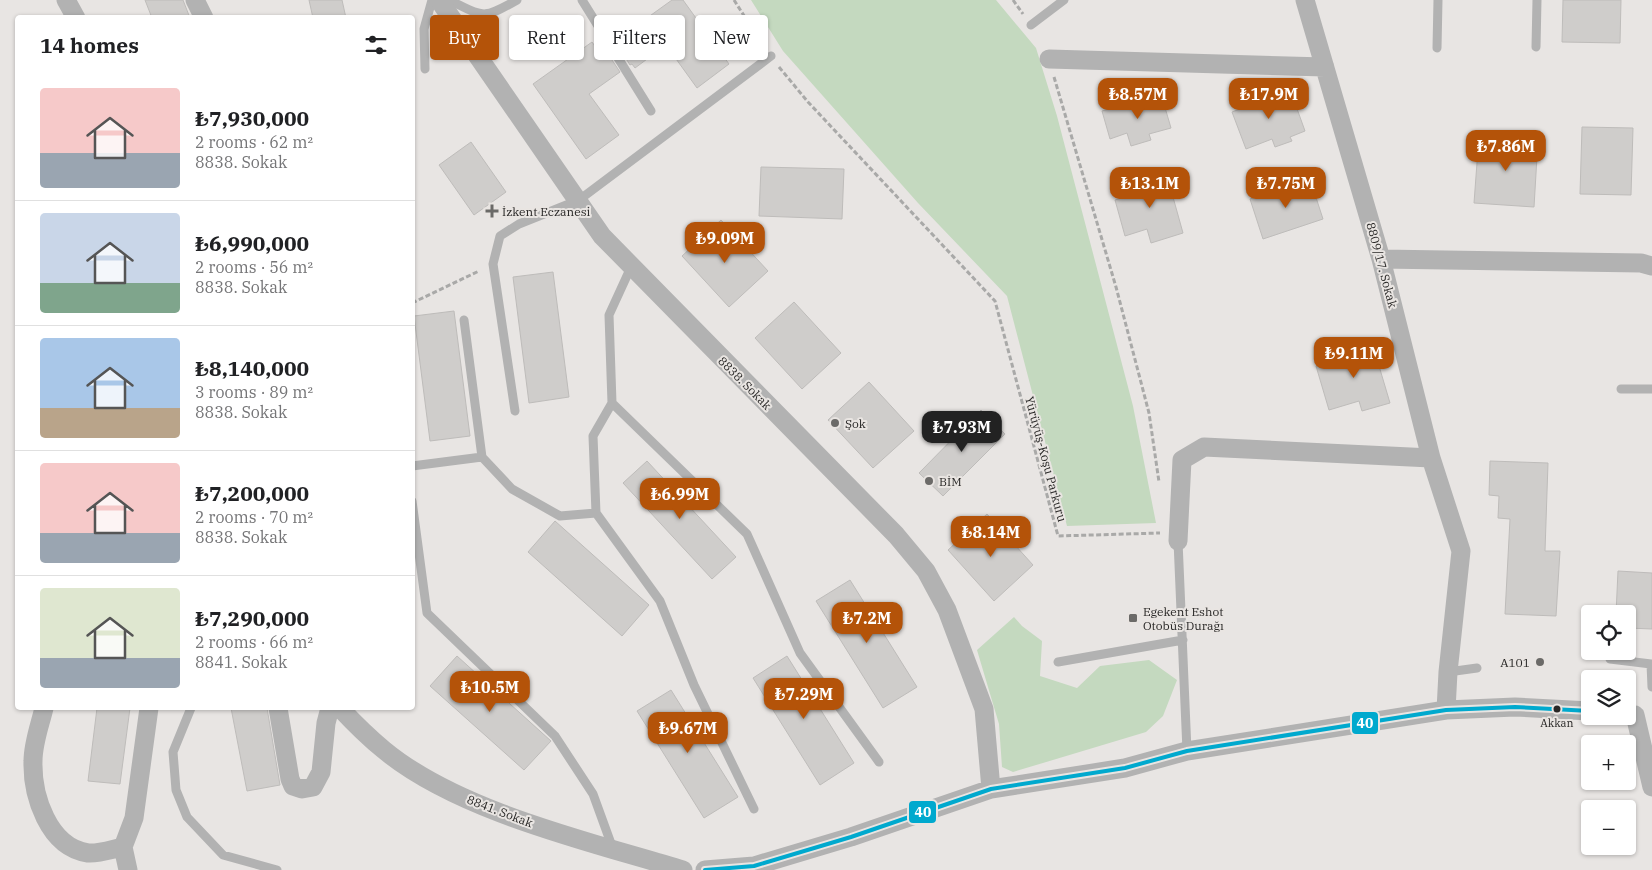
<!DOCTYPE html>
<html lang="en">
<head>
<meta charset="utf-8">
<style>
  body { margin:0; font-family:"IBM Plex Serif",serif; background:#f2f2f2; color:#202124; height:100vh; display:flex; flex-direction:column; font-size:19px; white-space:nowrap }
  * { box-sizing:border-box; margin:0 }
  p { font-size:16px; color:#757577 }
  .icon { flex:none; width:28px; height:28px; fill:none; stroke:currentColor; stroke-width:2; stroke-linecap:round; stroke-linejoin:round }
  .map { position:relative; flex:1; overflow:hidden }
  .details { position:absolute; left:15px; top:15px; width:400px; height:695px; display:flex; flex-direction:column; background:#fff; border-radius:5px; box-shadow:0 1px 4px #0004 }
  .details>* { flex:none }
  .top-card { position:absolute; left:430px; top:15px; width:475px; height:45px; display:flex; gap:10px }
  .controls { position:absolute; left:1581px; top:605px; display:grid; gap:10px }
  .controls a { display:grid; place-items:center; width:55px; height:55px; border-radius:5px; background:#fff; box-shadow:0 1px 4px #0004; font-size:25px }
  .price { position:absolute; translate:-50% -42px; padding:0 11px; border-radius:10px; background:#b45309; color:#fff; font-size:16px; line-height:32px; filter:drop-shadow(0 1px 2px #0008) }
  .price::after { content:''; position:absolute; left:50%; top:30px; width:15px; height:11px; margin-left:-8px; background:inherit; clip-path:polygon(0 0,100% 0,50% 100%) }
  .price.on { background:#222; color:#fff }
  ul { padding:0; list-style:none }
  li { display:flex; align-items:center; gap:15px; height:125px; padding:0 25px }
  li+li { border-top:1px solid #e0e0e0 }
  li span { display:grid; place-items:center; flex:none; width:140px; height:100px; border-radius:5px; color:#555 }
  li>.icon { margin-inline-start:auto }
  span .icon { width:60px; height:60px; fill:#fffc; stroke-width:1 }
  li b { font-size:21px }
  h2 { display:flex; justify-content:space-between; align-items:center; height:60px; padding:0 25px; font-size:21px }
  .tag { padding:0 18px; border-radius:5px; background:#fff; box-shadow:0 1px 4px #0004; font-size:18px; line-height:45px }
  .tag.on { background:#b45309; color:#fff }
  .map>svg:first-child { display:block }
</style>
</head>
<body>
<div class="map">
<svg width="1652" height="870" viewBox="0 0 1652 870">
  <rect width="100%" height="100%" fill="#e8e5e3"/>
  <!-- green -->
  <path fill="#c4d9bf" d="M751,0h245l40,48 21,68 76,290 23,117 -89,3 -60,-230 -89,-93 -135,-152z
    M1014,617l8,9 20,15 -2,35 37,12 23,-22 49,-6 28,20 -14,36 -17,16 -133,40 -11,-5 -3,-43 -22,-74z"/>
  <!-- building -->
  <path fill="#cfcdcb" stroke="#bebcba" d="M145,0h38l7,18h-38z
    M309,0h33l4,18h-33z
    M672,0h11l46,64 -32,24 -31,-43 -31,23 -3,-4 -2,1 -15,-24z
    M1563,0h58l-1,43 -58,-1z
    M592,42l7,10 5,-4 16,24 -31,22 30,41 -33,24 -53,-75z
    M1277,91l2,6 12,-5 14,39 -15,6 2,4 -17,6 -3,-8 -26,10 -14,-37 24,-9 -1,-4z
    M1161,94l10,34 -22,6 2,6 -20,6 -4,-13 -17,6 -8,-28z
    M1582,127l51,1 -2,67 -51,-1z
    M1479,136l59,4 -4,67 -60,-4z
    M471,142l35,50 -32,23 -35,-50z
    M761,167l83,2 -2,50 -83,-3z
    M1166,172l17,61 -32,10 -4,-14 -22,7 -10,-36 17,-5 -3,-12z
    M1310,179l13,40 -60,20 -13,-40z
    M721,220l47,51 -39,36 -47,-51z
    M553,272l16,125 -40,6 -16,-126z
    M794,302l47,51 -39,36 -47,-51z
    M454,311l16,125 -40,5 -16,-125z
    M1371,339l19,64 -28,8 -3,-10 -30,9 -13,-44 30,-9 -3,-10z
    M869,382l45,49 -41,37 -45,-48z
    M981,410l24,24 -62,62 -24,-23z
    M647,461l89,96 -24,22 -89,-96z
    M1490,461l58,2 -3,88h15l-4,65 -51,-2 5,-95 -12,-1 1,-22 -10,-1z
    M987,514l46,51 -39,36 -46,-51z
    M555,521l94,84 -27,31 -94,-84z
    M1618,571l34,2v56l-24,-1v-14h-12z
    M850,580l67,107 -34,21 -67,-107z
    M457,656l94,85 -27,29 -94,-84z
    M787,656l67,107 -34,22 -67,-107z
    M671,690l67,107 -34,21 -67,-107z
    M97,708h33l-10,76 -32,-3z
    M231,708h36l13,77 -33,6z"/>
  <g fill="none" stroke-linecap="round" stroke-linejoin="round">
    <!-- path -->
    <path stroke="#a9a9a8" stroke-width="3" stroke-dasharray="5 2.5" stroke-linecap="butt" d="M734,0l28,44
      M1013,0l10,14
      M779,67l29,35 187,199 63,235 102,-3
      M1054,77l62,210 33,126 10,69
      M412,303l67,-32"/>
    <!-- lane -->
    <path stroke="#b2b2b2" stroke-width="9" d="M449,0c35,17 33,20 68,0
      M582,0l69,111
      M1031,25l33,-25
      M1536,47l1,-47
      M1437,48l1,-48
      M425,69l-1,-40 8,-29
      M631,267l-22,48 3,88 135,131 53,119 79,109
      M464,320l18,137 30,32 48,27 36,-3
      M1621,389h31
      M612,403l-19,33 3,77 64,88 34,84 60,124
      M515,411l-22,-147 7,-28 19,-12 60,-24 192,-144
      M412,466l70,-9
      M412,501l15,112 128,123 38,58 20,55
      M1178,541l9,210
      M1610,659l41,5 1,23
      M1058,662l125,-22
      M1448,672l29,-4
      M191,708l-18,44 3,38 11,27 36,38 54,15"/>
    <!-- street -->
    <path stroke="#b2b2b2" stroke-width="19" d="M66,0l10,18
      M195,0l9,18
      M439,0l163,236 294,299 30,36 21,39 37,99 7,80
      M1305,0l76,259 50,199 30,93 -13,121 -2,38
      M1049,59l276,8
      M1381,259l260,4 11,3
      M1178,541l4,-81 22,-13 227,11
      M44,708c-4,17 -11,35 -11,53 -1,34 15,86 55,92 10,1 25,-4 35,-6
      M278,708l12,71 3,7 9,3 11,-2 8,-15 5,-49 4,-15
      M340,708c14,15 28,29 44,42 75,62 207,92 299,120
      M1635,715l17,72
      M128,870l-5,-23 11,-29 15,-110
      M705,870l49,-4 97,-29 140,-48 134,-21 62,-17 259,-41 69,-3 75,4"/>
    <!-- bus-1 casing -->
    <g stroke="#e9e5e2" stroke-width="8">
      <path id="bus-1" d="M705,870l49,-4 97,-29 140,-48 134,-21 62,-17 259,-41 69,-3 75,4"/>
    </g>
    <!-- bus-1 -->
    <use href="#bus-1" stroke="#00a9ce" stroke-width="4"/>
  </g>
  <!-- markers -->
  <g fill="#6b6a68" stroke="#e9e5e2" stroke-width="2">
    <path d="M489.5 203.5h5v5h5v5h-5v5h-5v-5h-5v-5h5z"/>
    <circle cx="835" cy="423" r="5"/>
    <circle cx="929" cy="481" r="5"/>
    <rect x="1128" y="613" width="10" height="10" rx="2.5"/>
    <circle cx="1540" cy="662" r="5"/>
  </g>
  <circle fill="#282726" stroke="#e9e5e2" stroke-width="2" cx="1557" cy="709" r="4.5"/>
  <g text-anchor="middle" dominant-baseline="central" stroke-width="4" stroke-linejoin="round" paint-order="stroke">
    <!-- bus labels -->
    <g font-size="11" fill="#282726" stroke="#e9e5e2">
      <text x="1557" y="723">Akkan</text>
    </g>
    <!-- poi labels -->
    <g font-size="12" fill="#282726" stroke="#e9e5e2" text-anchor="start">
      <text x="502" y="211">İzkent Eczanesi</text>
      <text x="845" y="423">Şok</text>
      <text x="939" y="481">BİM</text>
      <text x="1143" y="611">Egekent Eshot<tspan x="1143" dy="14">Otobüs Durağı</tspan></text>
      <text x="1530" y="662" text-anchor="end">A101</text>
    </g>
    <!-- street labels -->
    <g font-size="12" fill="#282726" stroke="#e9e5e2">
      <text transform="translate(1382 265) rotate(75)">8809/17. Sokak</text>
      <text transform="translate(745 383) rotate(45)">8838. Sokak</text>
      <text transform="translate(1046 459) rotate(75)">Yürüyüş-Koşu Parkuru</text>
      <text transform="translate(500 811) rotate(21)">8841. Sokak</text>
    </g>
  </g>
  <g stroke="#e9e5e2" stroke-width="2">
    <rect x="1351" y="711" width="28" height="24" rx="5" fill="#00a9ce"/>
    <rect x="908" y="800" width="29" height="24" rx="5" fill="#00a9ce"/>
  </g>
  <g font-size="14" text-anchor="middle" font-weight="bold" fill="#fff">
    <text x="1365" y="728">40</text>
    <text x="923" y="817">40</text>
  </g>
</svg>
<div class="controls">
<a><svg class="icon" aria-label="locate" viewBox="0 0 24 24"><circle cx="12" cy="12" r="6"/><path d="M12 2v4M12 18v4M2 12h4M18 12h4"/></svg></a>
<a><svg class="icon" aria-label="layers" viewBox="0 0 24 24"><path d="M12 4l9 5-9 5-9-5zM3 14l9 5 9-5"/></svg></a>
<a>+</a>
<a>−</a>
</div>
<b class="price" style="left:1138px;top:120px">₺8.57M</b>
<b class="price" style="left:1269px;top:120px">₺17.9M</b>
<b class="price" style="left:1506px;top:172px">₺7.86M</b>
<b class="price" style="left:1150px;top:209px">₺13.1M</b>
<b class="price" style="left:1286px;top:209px">₺7.75M</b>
<b class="price" style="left:725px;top:264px">₺9.09M</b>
<b class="price" style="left:1354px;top:379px">₺9.11M</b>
<b class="price on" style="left:962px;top:453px">₺7.93M</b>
<b class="price" style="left:680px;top:520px">₺6.99M</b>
<b class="price" style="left:991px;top:558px">₺8.14M</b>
<b class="price" style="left:867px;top:644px">₺7.2M</b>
<b class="price" style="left:490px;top:713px">₺10.5M</b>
<b class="price" style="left:804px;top:720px">₺7.29M</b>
<b class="price" style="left:688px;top:754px">₺9.67M</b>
<div class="top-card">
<a class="tag on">Buy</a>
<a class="tag">Rent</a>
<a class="tag">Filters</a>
<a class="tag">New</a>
</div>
<section class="details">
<h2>14 homes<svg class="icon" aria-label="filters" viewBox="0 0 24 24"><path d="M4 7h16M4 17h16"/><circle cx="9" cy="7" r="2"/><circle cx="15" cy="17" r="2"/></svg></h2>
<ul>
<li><span style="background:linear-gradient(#f6c9c9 65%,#9aa5b1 0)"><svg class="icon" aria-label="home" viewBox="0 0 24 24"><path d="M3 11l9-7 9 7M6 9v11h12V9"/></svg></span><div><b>₺7,930,000</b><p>2 rooms · 62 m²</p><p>8838. Sokak</p></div></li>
<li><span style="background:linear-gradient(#c9d6e8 70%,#7fa58c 0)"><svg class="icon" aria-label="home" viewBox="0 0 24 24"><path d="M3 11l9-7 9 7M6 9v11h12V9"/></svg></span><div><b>₺6,990,000</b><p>2 rooms · 56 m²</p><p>8838. Sokak</p></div></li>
<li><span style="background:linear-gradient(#a9c7e8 70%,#b9a48a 0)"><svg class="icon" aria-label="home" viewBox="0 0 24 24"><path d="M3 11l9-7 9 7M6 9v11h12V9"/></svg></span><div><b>₺8,140,000</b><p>3 rooms · 89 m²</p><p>8838. Sokak</p></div></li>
<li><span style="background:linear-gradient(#f6c9c9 70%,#9aa5b1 0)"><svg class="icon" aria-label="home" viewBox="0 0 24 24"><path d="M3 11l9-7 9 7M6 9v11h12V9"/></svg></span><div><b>₺7,200,000</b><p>2 rooms · 70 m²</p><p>8838. Sokak</p></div></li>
<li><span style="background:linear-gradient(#dfe7d0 70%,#9aa5b1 0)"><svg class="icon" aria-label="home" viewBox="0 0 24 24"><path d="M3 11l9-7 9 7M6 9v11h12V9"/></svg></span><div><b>₺7,290,000</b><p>2 rooms · 66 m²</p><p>8841. Sokak</p></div></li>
</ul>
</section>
</div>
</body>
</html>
